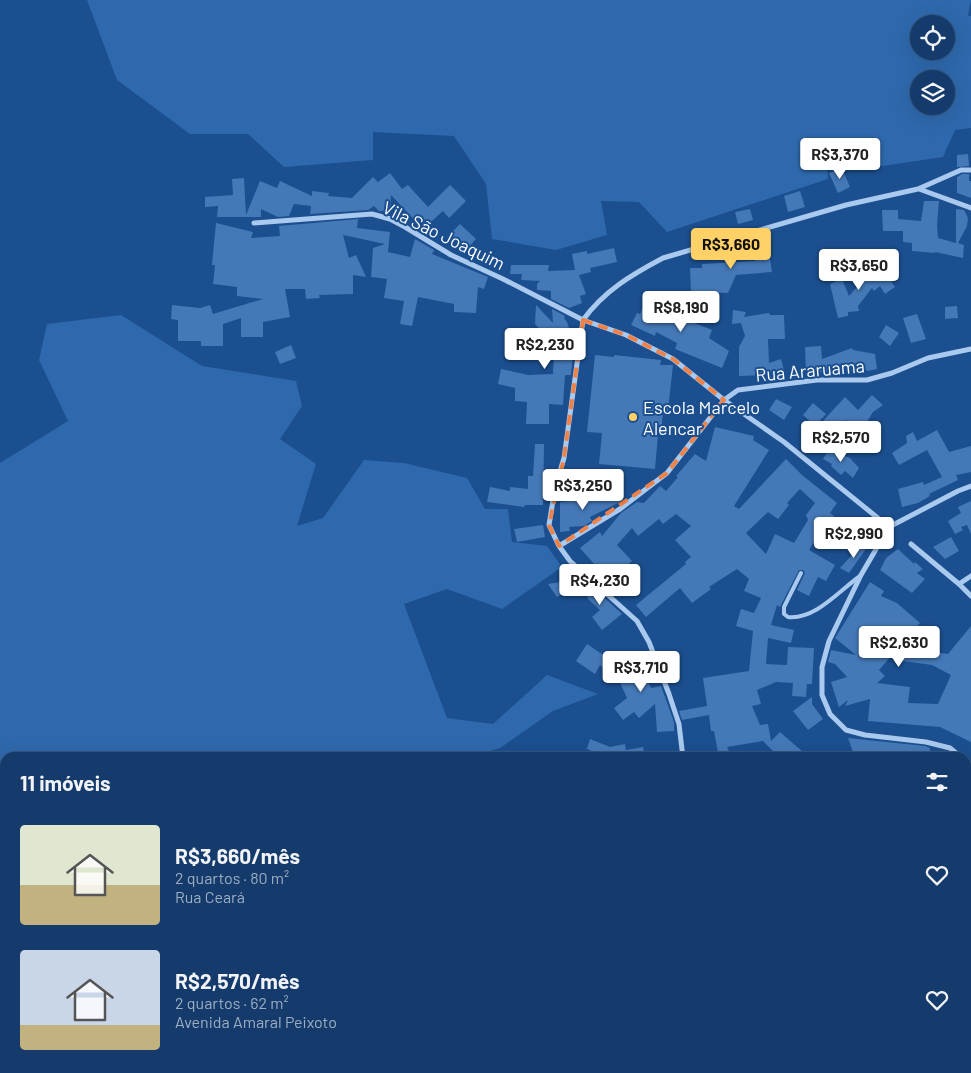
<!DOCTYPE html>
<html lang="pt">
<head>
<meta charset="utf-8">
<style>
  body { margin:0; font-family:Barlow,sans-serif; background:#1d4271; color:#f1f3f6; height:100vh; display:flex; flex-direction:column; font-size:19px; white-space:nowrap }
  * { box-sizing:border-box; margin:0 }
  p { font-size:16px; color:#9dadc1 }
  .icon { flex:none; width:28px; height:28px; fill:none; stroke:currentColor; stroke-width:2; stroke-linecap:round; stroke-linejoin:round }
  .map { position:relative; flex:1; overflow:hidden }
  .side { position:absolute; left:0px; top:752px; width:971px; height:321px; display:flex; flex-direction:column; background:#143b6b; border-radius:15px 15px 0 0; box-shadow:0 5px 20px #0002,0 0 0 1px #33557e }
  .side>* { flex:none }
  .fabs { position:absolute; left:910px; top:15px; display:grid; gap:10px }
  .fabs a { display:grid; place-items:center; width:45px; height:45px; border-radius:50%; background:#143b6b; box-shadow:0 5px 20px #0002,0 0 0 1px #33557e; font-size:25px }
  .price { position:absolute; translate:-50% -42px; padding:0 11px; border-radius:5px; background:#fff; color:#222; font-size:16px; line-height:32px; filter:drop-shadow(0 1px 2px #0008) }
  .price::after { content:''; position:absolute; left:50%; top:30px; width:15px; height:11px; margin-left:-8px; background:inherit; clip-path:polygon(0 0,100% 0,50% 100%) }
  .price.on { background:#ffd166; color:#111 }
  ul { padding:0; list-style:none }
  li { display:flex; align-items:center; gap:15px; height:125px; padding:0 20px }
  li span { display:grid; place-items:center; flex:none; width:140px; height:100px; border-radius:5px; color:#555 }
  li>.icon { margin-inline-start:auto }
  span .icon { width:60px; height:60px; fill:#fffc; stroke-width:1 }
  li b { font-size:21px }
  h2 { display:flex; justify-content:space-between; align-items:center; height:60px; padding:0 20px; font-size:21px }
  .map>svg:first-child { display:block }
</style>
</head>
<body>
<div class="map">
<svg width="971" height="1073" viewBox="0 0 971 1073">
  <rect width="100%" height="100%" fill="#1b4f8f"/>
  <!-- green -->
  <path fill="#2e69ad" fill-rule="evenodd" d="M87,0h884l-3,16h3v112l-16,2 -12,27 -67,10 -7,-20 -42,11 1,21 -161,53 -28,-30 -38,-1 6,34 -51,15 -64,-11 -6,-55 -32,-48 -81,-4v28l-89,7 -36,-33h-58l-73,-54zM919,24h27v27h-27zM919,79h27v27h-27z
    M121,315l81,51 94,15 6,25 -22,33 36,25 -19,62 26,-8 41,-58 40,3 63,15 18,31h23l4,33 35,4 15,21 -60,42 -55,-20 -43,15 43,114 46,6 54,-49 51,19 -45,17 -53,37 -29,9 -466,1v45l-5,-12v-328l68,-42 -29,-61 8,-36z
    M0,999l5,1v69h92l18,4h-115z
    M167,1069h199l-1,4h-206z"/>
  <!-- building -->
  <path fill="#4478b7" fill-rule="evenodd" d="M968,154l1,12 -12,1v-12z
    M842,168l8,19 -12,6 -9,-20z
    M390,173l12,16 6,-4 20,22 22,-22 16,16 -17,17 -6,-7 -20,18 -32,-34 -1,16h-11l-5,-5 -6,4 -58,4 1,-8 -17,-2 -5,12 -11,1 -17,-8v8h-44l1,-11 -13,1v-10l28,-2 -1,-16 12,-1 2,37 14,-34 17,7 3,-7 32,15v-5l17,2 -1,3 24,2 21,-21 5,5z
    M962,174h7v7h2v17l-14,-5v-16z
    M800,191l5,16 -17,5 -4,-16z
    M924,201h15l-2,24 1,13 18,5v-34l8,1 4,8 -1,8 -9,17 6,2 -1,13 -28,-6v1l-23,-2v-8l-9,-1v-11h-20l-1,-21h16v9l23,2z
    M750,209l3,11 -15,4 -3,-12z
    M358,219l-1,9 33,4 -2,20 22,5 5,-18 19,11 -2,4 56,23 -4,12 -6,-2 -2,26 -22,-1v-8l-36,-7 -6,29 -12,-2 4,-23 -20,-3 3,-19 -16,-2 2,-29 12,-4 -42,-9 6,23 7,-3 10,22 -13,-2v19l-34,1 1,3 -14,1 -1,-10h-20l5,28 -27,5v15h-22v-19l-18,6v22h-22v-5h-23v-21l-7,-1 1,-14 28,3 10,-3 3,9 50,-15 -26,-3v-9l-24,-3 2,-19h-3l4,-42 37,9 -2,6 29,-2 -1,-10z
    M460,224l16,15 -10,11 -16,-16z
    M766,233l6,39 -36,3 -8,18 -37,-1 -1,-24h12v-4l53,-3 -3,-24z
    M614,248l3,14 -27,6 1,4 -12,3 7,19 -6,2 2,7 -13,5 -18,-9v-8l-14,-1v-6l3,-3 -19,-1 1,-6h-12l1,-9h38l-1,6 27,-1 -3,-16 15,-3v3z
    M883,262l2,14 4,2 6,9 -10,7 -5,-8 -6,5 -2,-3 -14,18 1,5 -11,1v4l-10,2 -8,-34 12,-5 7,17 14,-16z
    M647,298l17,7 -2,5 50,20 -3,8 20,13 -7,17 -47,-19 2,-6 -21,-11 -1,4 -24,-11 6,-12 3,1z
    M536,305l17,18 -1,-14 13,7 -1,2 3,4 7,21 -3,32h-6l-2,30 -14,-1v20h-23l1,-22 -12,-1v-13l-17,-4 3,-15 27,6 25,-1 1,-20h-19v-16h13l-13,-14z
    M957,306l1,12 -13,1v-12z
    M733,310l13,2 -2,5 25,-4 1,2h14l1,24h-17l1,24 12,-4 4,15 -46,2v-29l6,-11 -4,-13 -9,1z
    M917,314l9,25 -15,4 -8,-25z
    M886,325l13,8 -9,13 -11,-9z
    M291,345l5,13 -16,6 -5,-12z
    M821,346l1,13 30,-11 1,2 22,4 2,15 -10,2 -1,-2h-4l-1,-5 -33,9 -1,-1 -21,1 -1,-26z
    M595,355l19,2v-2l47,5 -1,5h13l-5,46h-5l-2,24h-3l-3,34 -56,-5 3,-31 -15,-1z
    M872,395l11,10 -10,7 -8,13 -7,7 -12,-12 -11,12 -12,-11 22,-24 13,13z
    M776,399l16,8 -8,13 -15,-10z
    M813,403l13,11 -11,12 -12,-11z
    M715,427l39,9 -1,4 16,10 -35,56 5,3 47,-50 16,16 35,28 -7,10 19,15 5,-6 10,10 -11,12 -12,-12 -2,3 -14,-11 -16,26 26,15 -9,16 -8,-4 -9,19 -12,-6 8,-17 -2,-3h-4l-19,37 -3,-2 -6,20 23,5 -3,13 -23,-5 -2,26 21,1 1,-18 26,1 -2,36h-5l-1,13 -14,-1 1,-13 -17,-1 -19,8 4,14 -9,2 8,19 8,-1 3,17 9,-9 23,20 -4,6h-19l-17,-17 -36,6 5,11h-13l-5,-27h-3l-2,-16 -27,5 -3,-9 28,-5 -4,-28 46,-7 4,-40 -17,-5 5,-17 13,4 7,-15 -17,-7 5,-12 -12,-10 -28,18 2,2 -19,14 -12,-15 -34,29 -10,-12 50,-41 -1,-2 6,-5 -16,-17 16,-14 -15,-12 -13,10 -4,-5 -21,17 -6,-8 -15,17 15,16 -28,24 -15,-13 6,-7 -15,-17 20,-16 2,4 19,-23 16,-11 7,1 16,-17 6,5 12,-14 -2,-1 19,-22 11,7zM800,489l15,14 -9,12 2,5 -14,23 -19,-9 -9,20 -20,-21 22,-21 10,7 11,-14 -2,-2z
    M937,430l12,22 22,-6v26l-15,3 2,5 -29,14 1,2 -12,7 -16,4 -4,-18 25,-7 1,3 18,-8 -15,-27 -28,15 -7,-12 15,-10 -1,-7 7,-4 4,9z
    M535,444h9l-1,61h-18l-1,2 -37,-5 3,-15 20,4v-4l18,2v-13h5z
    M829,449l21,9 9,10 -6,10 -8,-7 -4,4 -10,-9 1,-2 -9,-5z
    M594,496l30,4 -34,17 2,4 -8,5 -15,1 1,4 -10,1v-30l35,-4z
    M971,501v33l-4,-9 -6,2 2,3 -8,4 -7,-13 13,-8 -3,-6z
    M543,525l2,12 -28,5 -3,-13z
    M951,537l8,14 -14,8 -12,-12z
    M863,543l5,3 -19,27 -9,-5z
    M898,549l16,15 1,-2 8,7 -6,4 8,6 -13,14 -32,-23 6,-12z
    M561,564l14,22 -18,11 -9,-13 13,-2z
    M583,578l39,36 -20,16 -10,-13 8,-7 -13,-12 2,-3 -12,-11z
    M870,582l14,9 -3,5 16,7 23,20 -24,24h3l-20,23 6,6 -8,7 33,4 -2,16 30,1 13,-29 -19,-10 -29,-4 2,-13 43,6 23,-28v116l-31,-15 -72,-6 2,-22 -25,7 3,-6 -9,7 -8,-25 16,-5 -12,-13 -7,-2 3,-12 25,5 -21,-17z
    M587,644l22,15 -6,9 -3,-3 -5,9 -19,-13z
    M633,651l18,37 10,-2 13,36v9l-17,1 -2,-28 -16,14 -5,-6 -11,8 -9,-12 13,-10 -17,-37z
    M812,697v7l11,15 -15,11 -15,-19z
    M848,738l77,8 5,2 -1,10h-38v-5l-38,-1z
    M590,739l20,8 15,-3 1,6 17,-3 2,11h-36l-22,-9z"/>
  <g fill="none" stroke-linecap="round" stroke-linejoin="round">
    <!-- motorway-tunnel -->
    <path stroke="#3d69a0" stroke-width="15" stroke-dasharray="15 8" stroke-linecap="butt" d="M430,1069l11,4"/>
    <!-- service -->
    <path stroke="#a9c9ee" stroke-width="4" d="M801,573l-17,34v7l4,3c27,3 51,-26 72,-41
      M0,888h5
      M966,974h5"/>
    <!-- minor -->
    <path stroke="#a9c9ee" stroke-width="5" d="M919,189l52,19
      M254,223l118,-9 18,5 15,8 46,28 52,24 80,41 43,15 47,24 51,41 60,42 105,85
      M911,544l48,40 12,12
      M559,546l61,-37 47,-36 57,-73 14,-10 79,-10h50l25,-7 36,-15 43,-9
      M959,584l12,-8
      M683,758l-4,-34 -10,-30 -20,-52 -12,-21 -67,-60 -11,-15 -10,-21 6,-37 9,-30 19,-138c21,-29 48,-45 80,-62l183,-53 72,-16 43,-19h10
      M962,758l-12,-10 -24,-6 -61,-7 -19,-5 -16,-16 -8,-19v-28l7,-26 32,-66 28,-48 69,-36 13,-5
      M966,761l5,5
      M966,848l5,-1
      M505,1073l3,-4
      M716,1073l1,-4"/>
    <!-- motorway -->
    <path stroke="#fff" stroke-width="15" d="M0,866l5,6"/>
  </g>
  <!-- marked area -->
  <path fill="none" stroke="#ee8249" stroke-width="4" stroke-dasharray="10 6" stroke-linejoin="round" d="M583,320l43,15 47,24 51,41 -57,73 -108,73 -10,-21 15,-67z"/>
  <!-- markers -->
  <circle fill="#ffd166" stroke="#1b4f8f" stroke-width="2" cx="633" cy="417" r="5"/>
  <g text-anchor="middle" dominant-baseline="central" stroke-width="4" stroke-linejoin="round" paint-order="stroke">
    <!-- street labels -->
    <g font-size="18" fill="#fff" stroke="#1b4f8f">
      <text transform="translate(444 235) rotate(26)">Vila São Joaquim</text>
      <text transform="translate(810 370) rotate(-5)">Rua Araruama</text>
    </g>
    <!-- poi labels -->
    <g font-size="18" fill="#fff" stroke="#1b4f8f" text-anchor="start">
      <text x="643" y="407">Escola Marcelo<tspan x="643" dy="21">Alencar</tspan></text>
    </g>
  </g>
</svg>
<div class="fabs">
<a><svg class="icon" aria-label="locate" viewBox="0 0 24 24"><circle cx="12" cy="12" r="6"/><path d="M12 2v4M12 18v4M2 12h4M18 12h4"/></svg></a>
<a><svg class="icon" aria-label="layers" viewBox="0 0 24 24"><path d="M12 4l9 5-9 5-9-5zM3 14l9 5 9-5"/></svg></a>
</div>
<b class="price" style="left:840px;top:180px">R$3,370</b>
<b class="price on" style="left:731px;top:270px">R$3,660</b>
<b class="price" style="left:859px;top:291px">R$3,650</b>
<b class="price" style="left:681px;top:333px">R$8,190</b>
<b class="price" style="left:545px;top:370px">R$2,230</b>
<b class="price" style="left:841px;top:463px">R$2,570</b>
<b class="price" style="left:583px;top:511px">R$3,250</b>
<b class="price" style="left:854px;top:559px">R$2,990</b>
<b class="price" style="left:600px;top:606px">R$4,230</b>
<b class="price" style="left:899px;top:668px">R$2,630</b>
<b class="price" style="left:641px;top:693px">R$3,710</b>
<section class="side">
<h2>11 imóveis<svg class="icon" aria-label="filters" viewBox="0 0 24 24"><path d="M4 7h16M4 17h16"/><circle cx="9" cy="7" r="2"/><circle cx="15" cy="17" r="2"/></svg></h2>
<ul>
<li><span style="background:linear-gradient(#dfe7d0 60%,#c2b280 0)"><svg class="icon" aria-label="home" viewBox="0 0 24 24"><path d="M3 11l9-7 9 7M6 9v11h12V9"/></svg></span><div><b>R$3,660/mês</b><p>2 quartos · 80 m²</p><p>Rua Ceará</p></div><svg class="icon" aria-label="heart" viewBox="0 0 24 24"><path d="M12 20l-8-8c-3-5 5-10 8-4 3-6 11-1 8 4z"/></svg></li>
<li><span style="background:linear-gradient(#c9d6e8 75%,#c2b280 0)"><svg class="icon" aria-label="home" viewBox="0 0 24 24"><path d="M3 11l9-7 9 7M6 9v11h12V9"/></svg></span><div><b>R$2,570/mês</b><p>2 quartos · 62 m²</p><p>Avenida Amaral Peixoto</p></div><svg class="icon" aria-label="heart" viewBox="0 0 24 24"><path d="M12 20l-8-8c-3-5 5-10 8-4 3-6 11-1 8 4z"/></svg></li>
</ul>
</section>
</div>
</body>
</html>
